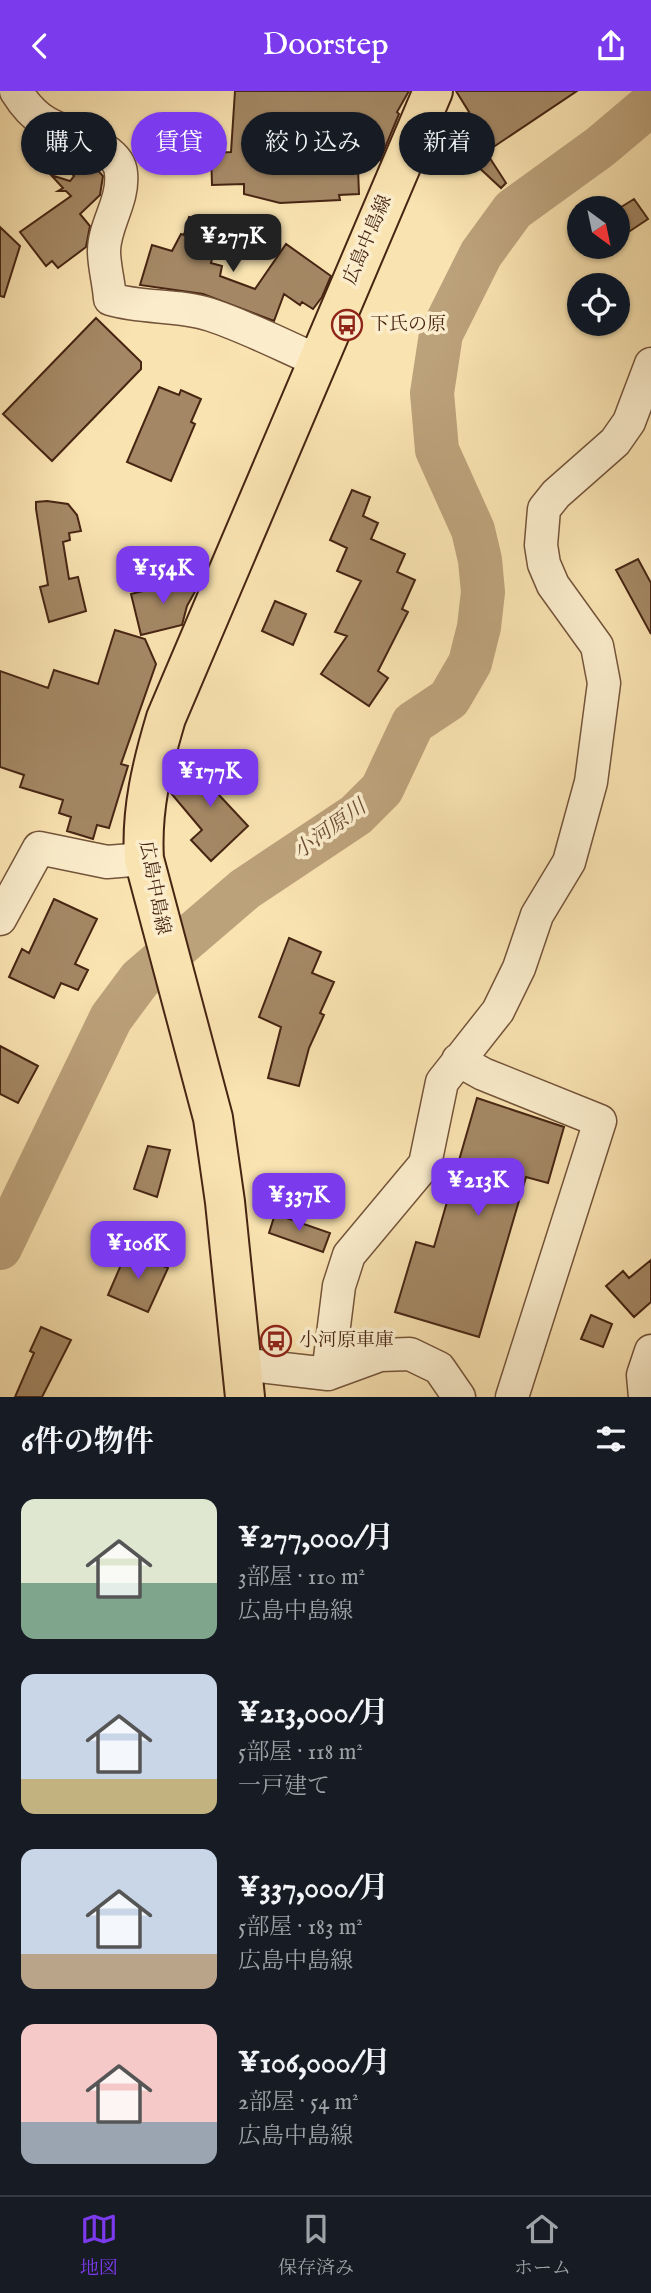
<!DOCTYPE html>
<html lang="ja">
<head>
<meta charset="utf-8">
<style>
  body { margin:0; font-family:"IM FELL English","Noto Serif JP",serif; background:#20242c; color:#f1f3f6; height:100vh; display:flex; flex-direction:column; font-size:26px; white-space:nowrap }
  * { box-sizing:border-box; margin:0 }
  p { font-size:23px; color:#9ea1a6 }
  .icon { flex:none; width:38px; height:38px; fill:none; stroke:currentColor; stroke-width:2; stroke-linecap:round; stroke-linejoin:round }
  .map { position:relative; height:1306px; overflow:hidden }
  .side { display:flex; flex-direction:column; background:#171b24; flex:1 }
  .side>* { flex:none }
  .banner { position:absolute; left:21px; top:21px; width:609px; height:63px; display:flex; gap:14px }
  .needle { width:46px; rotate:147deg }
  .tools { position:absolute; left:567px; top:105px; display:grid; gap:14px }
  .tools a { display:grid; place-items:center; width:63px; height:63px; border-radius:50%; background:#171b24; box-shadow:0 2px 5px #0004; font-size:35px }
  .price { position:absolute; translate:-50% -60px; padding:0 16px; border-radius:14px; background:#7c3aed; color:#fff; font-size:23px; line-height:46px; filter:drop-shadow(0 2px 4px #0008) }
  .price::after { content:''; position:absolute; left:50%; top:42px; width:21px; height:16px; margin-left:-10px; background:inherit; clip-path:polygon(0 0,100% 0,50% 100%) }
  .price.current { background:#222; color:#fff }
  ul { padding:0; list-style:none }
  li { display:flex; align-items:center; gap:21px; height:175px; padding:0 21px }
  li span { display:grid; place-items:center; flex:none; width:196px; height:140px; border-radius:14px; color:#555 }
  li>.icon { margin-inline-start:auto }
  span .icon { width:84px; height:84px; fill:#fffc; stroke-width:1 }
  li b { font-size:30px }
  h2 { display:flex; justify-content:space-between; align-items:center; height:84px; padding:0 21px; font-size:30px }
  .pill { padding:0 24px; border-radius:32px; background:#171b24; box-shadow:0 2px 5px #0004; font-size:24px; line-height:63px }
  .pill.current { background:#7c3aed; color:#fff }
  header { display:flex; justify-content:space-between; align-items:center; height:91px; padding:0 21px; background:#7c3aed; color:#fff; font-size:32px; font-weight:600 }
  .dock { display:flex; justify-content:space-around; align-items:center; height:98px; border-top:2px solid #363941; background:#171b24; font-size:19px; color:#9ea1a6 }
  .dock a { display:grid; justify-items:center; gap:4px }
  .dock .current { color:#7c3aed }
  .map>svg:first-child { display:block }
</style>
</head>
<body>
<header><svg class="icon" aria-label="back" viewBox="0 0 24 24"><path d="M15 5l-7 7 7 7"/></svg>Doorstep<svg class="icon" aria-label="share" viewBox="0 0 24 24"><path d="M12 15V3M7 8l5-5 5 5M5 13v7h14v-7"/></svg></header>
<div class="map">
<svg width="651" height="1306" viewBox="0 0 651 1306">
  <rect width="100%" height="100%" fill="#f9e3b1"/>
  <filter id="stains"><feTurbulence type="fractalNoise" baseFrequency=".00286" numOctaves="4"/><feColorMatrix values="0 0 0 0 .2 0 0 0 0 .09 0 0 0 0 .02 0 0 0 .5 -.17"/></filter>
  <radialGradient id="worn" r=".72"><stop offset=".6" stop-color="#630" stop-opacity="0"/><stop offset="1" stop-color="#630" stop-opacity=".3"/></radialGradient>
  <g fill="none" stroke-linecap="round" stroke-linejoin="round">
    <!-- river -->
    <path stroke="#bca27b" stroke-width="44" d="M0,1157l111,-230 29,-39 105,-90 111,-74 26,-26 31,-66 36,-24 21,-36 9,-36 4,-35 -3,-32 -7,-30 -36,-80 -5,-57 9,-59 40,-80 32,-44 87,-63 51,-43"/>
  </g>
  <!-- building -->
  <path fill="#a48865" stroke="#472513" stroke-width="2" d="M235,0h174l-12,21 2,2 -19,46 -23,-17 2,51 -20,1 1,5 -60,3 -36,-9v-10l-32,1 -1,-32 20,-1z
    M456,0h121l-91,61 20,31 -5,5 -55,-51 23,-25z
    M44,51l48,22 11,12 -3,19 -20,19 10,12 -4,21 -28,21 -6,-7 -6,5 -26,-34 51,-36 -5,-5h-8l5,-3 -12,-13 19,6 4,-5z
    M634,108l14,20 -30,20v-30z
    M189,126l31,9 -9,37 11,3 -2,10 35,13 31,-45 45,32 -9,21 -9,12 -11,-7 -2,3 -16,-11 -10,27 -71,-27 -63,-9 12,-40 20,6 9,-17 3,1z
    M0,136l20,19 -16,51 -4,-1z
    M96,227l45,44v7l-89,92 -49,-47z
    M159,296l20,8 2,-5 20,9 -10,23 4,2 -24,57 -44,-19z
    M352,399l18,7 -7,19 15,7 -7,16 34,15 -8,18 18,8 -13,29 6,3 -30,59 10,7 -19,28 -48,-32 26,-38 -12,-4 26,-51 -24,-10 10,-23 -17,-8z
    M47,410l21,3 9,11 4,16 -12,2 1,7 -7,2 6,37 9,-2 8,34 -37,11 -9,-35 8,-2 -12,-76v-7z
    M638,468l13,24v51l-35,-64z
    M195,487l2,10 -10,18 -5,19 -41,10 -10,-41z
    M275,510l31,13 -13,31 -31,-14z
    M115,539l30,9 11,25 -35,100 7,2 -19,62 -12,-3 -4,14 -26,-8 4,-14 -12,-4 4,-13 -43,-13 4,-12 -24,-8v-96l48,17 6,-18 44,14z
    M224,668l15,16 -20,20 29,31 -37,35 -20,-21 11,-10 -32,-38 3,-15 5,-5 16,16z
    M54,808l43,20 -22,45 13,6 -10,20 -17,-7 -7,15 -45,-21 13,-28 7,4z
    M289,847l32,14 -9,21 22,9 -14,31 4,2 -15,33 -10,38 -31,-8 13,-51 -22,-10z
    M0,955l38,20 -20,37 -18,-9z
    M477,1007l87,29 -16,56 -22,-6 -47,160 -84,-25 21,-70 18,5z
    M148,1055l22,4 -13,47 -23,-8z
    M275,1123l55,19 -7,19 -54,-19z
    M127,1160l41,17 -20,44 -40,-17z
    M651,1169v42l-17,15 -28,-31 17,-15 6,7z
    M591,1224l21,9 -9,23 -22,-8z
    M41,1236l30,13 -29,57h-27l19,-44 -4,-2z"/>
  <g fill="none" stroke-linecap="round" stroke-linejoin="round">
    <!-- minor casing -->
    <g stroke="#74543a" stroke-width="35">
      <path id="minor" d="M16,0c8,13 16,23 29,31 22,14 74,23 76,51 3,28 -17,52 -17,78 0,15 5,32 6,48 34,10 68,5 101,16 36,12 71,30 105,45
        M0,828l39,-71 68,14 37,-3
        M458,969l25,14 117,47 -88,276
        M241,1273l87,10 52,-19 30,-1 29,14 20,29
        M328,1283l11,-88 10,-31 76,-91 17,-82 56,-71 21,-43 18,-53 32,-53 22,-80 13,-99 -7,-37 -44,-61 -9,-21 -3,-19 3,-36 12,-15 59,-52 14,-20 22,-58
        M645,1306l-2,-22 8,-24"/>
    </g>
    <!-- major casing -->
    <g stroke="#472513" stroke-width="42">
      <path id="major" d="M245,1306l-20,-195 -12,-84 -69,-259c-3,-49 8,-94 22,-141l267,-627"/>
    </g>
    <!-- minor -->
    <use href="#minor" stroke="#fbedcc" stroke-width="32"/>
    <!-- major -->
    <use href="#major" stroke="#f9e3b1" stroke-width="38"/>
  </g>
  <!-- icons -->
  <defs>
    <g id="bus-ring" transform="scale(1.575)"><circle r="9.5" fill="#fbedcc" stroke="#8f2418" stroke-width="1.5"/><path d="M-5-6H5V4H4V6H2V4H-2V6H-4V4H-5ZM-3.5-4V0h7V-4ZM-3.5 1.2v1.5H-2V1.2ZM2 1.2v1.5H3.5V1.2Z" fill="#8f2418"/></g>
  </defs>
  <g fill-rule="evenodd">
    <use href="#bus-ring" x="347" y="234"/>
    <use href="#bus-ring" x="276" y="1250"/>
  </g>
  <g text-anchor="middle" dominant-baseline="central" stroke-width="7" stroke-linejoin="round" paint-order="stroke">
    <!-- street labels -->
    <g font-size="19" fill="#472513" stroke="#fbedcc">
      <text transform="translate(368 149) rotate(-67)">広島中島線</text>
      <text transform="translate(154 797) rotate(79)">広島中島線</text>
    </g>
    <!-- poi labels -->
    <g font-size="19" fill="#472513" stroke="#fbedcc" text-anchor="start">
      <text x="370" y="234">下氏の原</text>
      <text x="299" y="1250">小河原車庫</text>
    </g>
    <!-- water labels -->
    <g font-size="21" font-style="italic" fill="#6a4a32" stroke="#fbedcc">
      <text transform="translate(330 739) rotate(-36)">小河原川</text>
    </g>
  </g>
  <rect width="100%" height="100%" filter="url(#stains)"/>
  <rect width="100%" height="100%" fill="url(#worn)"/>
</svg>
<div class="tools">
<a><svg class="needle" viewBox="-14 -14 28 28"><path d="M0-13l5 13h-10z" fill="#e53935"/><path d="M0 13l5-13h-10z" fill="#9ea1a6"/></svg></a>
<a><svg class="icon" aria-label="locate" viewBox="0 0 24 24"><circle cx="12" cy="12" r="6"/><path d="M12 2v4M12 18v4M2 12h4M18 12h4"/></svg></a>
</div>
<b class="price current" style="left:233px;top:183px">¥277K</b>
<b class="price" style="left:163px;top:515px">¥154K</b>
<b class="price" style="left:210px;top:718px">¥177K</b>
<b class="price" style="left:478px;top:1127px">¥213K</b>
<b class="price" style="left:299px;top:1142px">¥337K</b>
<b class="price" style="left:138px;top:1190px">¥106K</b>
<div class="banner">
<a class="pill">購入</a>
<a class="pill current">賃貸</a>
<a class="pill">絞り込み</a>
<a class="pill">新着</a>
</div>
</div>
<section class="side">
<h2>6件の物件<svg class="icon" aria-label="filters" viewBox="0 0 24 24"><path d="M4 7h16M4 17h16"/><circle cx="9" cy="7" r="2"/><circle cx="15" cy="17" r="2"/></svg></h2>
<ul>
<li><span style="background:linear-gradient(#dfe7d0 60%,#7fa58c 0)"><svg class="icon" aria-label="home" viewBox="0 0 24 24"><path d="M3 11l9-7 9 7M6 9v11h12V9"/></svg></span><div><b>¥277,000/月</b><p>3部屋 · 110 m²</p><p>広島中島線</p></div></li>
<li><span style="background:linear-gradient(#c9d6e8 75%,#c2b280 0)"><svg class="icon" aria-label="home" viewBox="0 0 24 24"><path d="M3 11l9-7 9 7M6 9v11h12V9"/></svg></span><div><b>¥213,000/月</b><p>5部屋 · 118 m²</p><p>一戸建て</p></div></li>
<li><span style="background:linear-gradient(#c9d6e8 75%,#b9a48a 0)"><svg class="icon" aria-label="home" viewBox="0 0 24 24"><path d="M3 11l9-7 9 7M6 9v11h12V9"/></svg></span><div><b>¥337,000/月</b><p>5部屋 · 183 m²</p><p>広島中島線</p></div></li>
<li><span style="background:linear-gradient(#f6c9c9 70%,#9aa5b1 0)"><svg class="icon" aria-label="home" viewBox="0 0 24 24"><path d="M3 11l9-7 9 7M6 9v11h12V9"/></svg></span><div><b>¥106,000/月</b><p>2部屋 · 54 m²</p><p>広島中島線</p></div></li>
</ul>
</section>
<nav class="dock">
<a class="current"><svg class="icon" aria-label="map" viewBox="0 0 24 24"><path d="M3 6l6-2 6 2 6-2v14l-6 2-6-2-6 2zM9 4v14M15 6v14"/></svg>地図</a>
<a><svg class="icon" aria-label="saved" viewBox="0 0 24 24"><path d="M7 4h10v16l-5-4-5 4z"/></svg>保存済み</a>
<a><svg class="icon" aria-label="home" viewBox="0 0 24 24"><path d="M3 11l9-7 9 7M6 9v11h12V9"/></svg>ホーム</a>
</nav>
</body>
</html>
